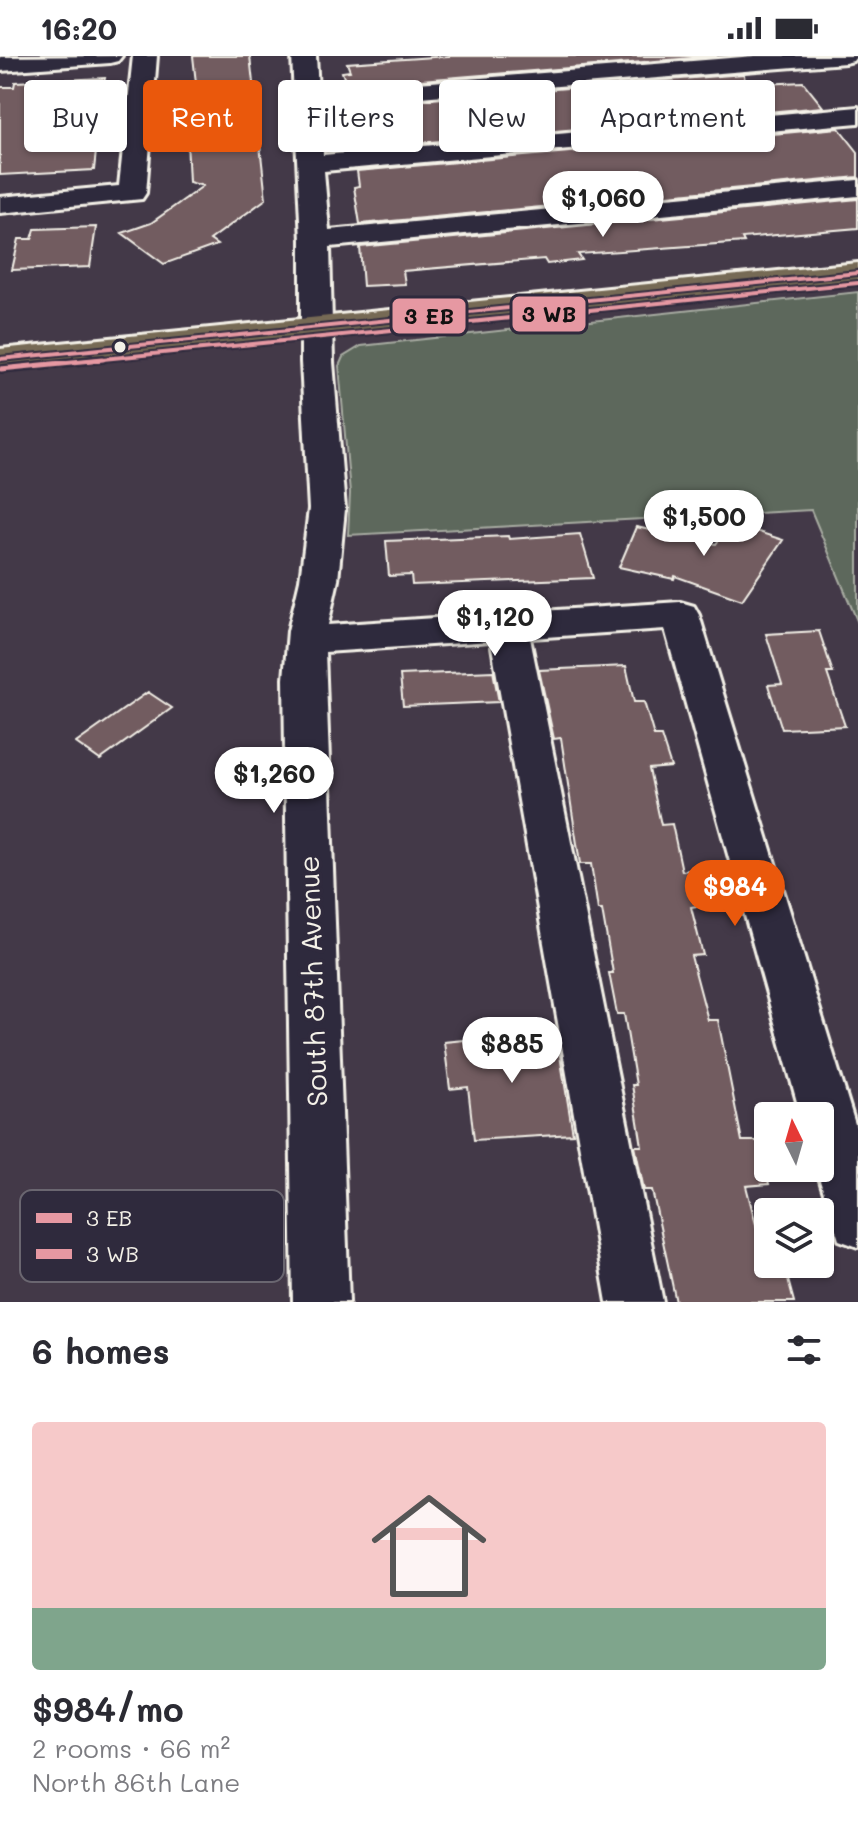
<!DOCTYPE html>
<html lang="en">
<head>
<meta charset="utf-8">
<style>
  body { margin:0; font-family:Mali,sans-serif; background:#f7f7f7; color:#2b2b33; height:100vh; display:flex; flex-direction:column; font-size:30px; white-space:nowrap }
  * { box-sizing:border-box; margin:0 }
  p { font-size:26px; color:#7c7c81 }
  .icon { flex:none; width:44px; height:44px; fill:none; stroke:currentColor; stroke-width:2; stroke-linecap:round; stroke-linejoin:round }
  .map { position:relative; height:1246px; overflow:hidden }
  .side { display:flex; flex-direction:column; background:#fff; flex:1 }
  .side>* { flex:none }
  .top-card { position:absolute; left:24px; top:24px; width:810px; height:72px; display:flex; gap:16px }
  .needle { width:52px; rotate:355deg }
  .fabs { position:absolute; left:754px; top:1046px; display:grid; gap:16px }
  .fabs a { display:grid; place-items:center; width:80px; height:80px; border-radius:8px; background:#fff; box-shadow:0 2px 6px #0004; font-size:40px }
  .price { position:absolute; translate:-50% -68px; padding:0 18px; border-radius:28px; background:#fff; color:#222; font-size:26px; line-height:52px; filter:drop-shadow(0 2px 4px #0008) }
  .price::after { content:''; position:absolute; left:50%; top:48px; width:24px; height:18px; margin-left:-12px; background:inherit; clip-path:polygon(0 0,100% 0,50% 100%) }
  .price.active { background:#ea580c; color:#fff }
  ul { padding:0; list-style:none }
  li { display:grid; align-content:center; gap:16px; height:424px; padding:0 32px }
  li+li { border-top:2px solid #e1e1e2 }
  li span { display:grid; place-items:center; height:248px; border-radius:8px; color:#555 }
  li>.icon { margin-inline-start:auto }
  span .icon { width:144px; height:144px; fill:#fffc; stroke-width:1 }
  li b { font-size:34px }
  h2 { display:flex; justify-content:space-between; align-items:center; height:96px; padding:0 32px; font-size:34px }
  .tag { padding:0 28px; border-radius:8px; background:#fff; box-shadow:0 2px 6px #0004; font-size:28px; line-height:72px }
  .tag.active { background:#ea580c; color:#fff }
  .status { display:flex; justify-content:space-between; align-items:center; height:56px; padding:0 40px; background:#fff; direction:ltr }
  .status svg { height:22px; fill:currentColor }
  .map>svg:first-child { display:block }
</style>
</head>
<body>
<div class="status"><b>16:20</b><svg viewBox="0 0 49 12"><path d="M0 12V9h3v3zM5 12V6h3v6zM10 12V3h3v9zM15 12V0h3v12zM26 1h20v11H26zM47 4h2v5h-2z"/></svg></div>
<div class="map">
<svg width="858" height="1246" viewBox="0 0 858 1246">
  <rect width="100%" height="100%" fill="#433948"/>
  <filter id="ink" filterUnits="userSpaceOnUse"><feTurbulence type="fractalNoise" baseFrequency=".0125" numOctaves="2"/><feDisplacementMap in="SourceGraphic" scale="16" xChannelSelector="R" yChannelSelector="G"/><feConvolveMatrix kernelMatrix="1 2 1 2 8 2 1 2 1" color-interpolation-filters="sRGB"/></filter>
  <g filter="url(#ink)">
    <!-- green -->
    <path fill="#5d685c" stroke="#a8aca2" stroke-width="2" d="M858,236v331l-47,-113 -463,25 2,-42 -11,-127 4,-9 18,-11z"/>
    <!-- building -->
    <path fill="#725b61" stroke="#f4f1e8" stroke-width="2" d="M193,0h57l16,143 -56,41 7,5 -53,19 -42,-31 29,-10 52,-37 -14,-4 -2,-42h7l-3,-48h6z
      M448,0h269l-370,30 -5,-14 8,-1 -3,-8z
      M744,18l1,11 58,-3 20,25 -471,42 -4,-26 15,-1 -8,-17z
      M105,22l-12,65 4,-1 -3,28 -94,5v-88h14l1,-5z
      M839,72l19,24v25l-498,47 -6,-37 5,-1 -2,-15z
      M858,143v29l-116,10 2,4 -166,12 4,6 -35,4 -3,-5 -141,12 2,13 -42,2 -3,-39z
      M96,171l-6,40 -78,3 7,-31h13l3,-10z
      M731,467l52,17 -41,60 -67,-24 -1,3 -55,-12 17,-40 80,17z
      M580,478l13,44 -181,7 -1,-10 -22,1 -3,-35 122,-5 1,3z
      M819,575l14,42h-6l18,53 -63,3 -14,-44 14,-1 -16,-50z
      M626,610l8,36h10l10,34h7l10,31 -22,2 12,56 11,-1 10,47 7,-1 8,36 -6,1 12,48 -12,1 17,64h10l24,121h17l10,43 -23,2 21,81 17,-2 10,37h-118l-24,-112h-8l-9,-44h7l-10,-61h4l-12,-71h-7l-8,-41h4l-11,-63h-4l-7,-46h-11l-19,-126 -7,1 -15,-69z
      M493,615l6,31 -96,4 -3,-31z
      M148,636l24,16 -72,52 -24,-17z
      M556,975l17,103 -99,6 -6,-53 -18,2 -6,-47z"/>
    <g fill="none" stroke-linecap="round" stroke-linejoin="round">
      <!-- minor casing -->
      <g stroke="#f4f1e8" stroke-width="6">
        <path id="minor" d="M122,0l-4,5 -8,2 -110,8v-14z
          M133,0h24l-11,137 -4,6 -142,14v-16l119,-11z
          M292,0h24l2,35 437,-35h102l-4,5 -8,2 -525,42 3,50 535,-48v16l-534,48 5,59 529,-50v16l-528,51 3,115 12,147 -7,71 -10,45 352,-23 14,4 5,9 159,519v113l-19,-7 -23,-72h4v-52h-19l-136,-487 -135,9 133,664h-56l-116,-661 -166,11 24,650h-56l-9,-623 4,-48 12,-51 9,-71 -8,-147v-122z"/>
      </g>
      <!-- major casing -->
      <g stroke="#f4f1e8" stroke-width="6">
        <path id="major" d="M858,207v20l-858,86v-20z"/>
      </g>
      <!-- minor -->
      <use href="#minor" fill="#2f2a3d" fill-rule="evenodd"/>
      <!-- major -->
      <use href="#major" fill="#766a54" fill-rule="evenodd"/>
      <!-- bus-1 casing -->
      <g stroke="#2f2a3d" stroke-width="8">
        <path id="bus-1" d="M0,303l858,-86"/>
      </g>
      <!-- bus-2-far1 casing -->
      <g stroke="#2f2a3d" stroke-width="8">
        <path id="bus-2-far1" d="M83,305l775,-78"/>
      </g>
      <!-- bus-2 casing -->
      <g stroke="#2f2a3d" stroke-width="10">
        <path id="bus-2" d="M1,313l102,-10"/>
      </g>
      <!-- bus-1 -->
      <use href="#bus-1" stroke="#e698a2" stroke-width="4"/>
      <!-- bus-2-far1 -->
      <use href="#bus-2-far1" stroke="#e698a2" stroke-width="4"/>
      <!-- bus-2 -->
      <use href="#bus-2" stroke="#e698a2" stroke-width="5"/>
    </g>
  </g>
  <!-- markers -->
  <circle fill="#f4f1e8" stroke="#2f2a3d" stroke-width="3" cx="120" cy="291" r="7"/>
  <g text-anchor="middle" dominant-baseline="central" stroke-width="7" stroke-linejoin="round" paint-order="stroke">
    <!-- street labels -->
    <g font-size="28" fill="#f4f1e8" stroke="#2f2a3d">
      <text transform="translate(312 925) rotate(-92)">South 87th Avenue</text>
    </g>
  </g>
  <!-- legend -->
  <rect x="20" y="1134" width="264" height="92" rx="12" fill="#2f2a3d" stroke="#6a6670" stroke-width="2"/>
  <rect x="36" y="1157" width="36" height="10" fill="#e698a2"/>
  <rect x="36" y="1193" width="36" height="10" fill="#e698a2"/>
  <g font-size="22" fill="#f4f1e8">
    <text x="86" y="1170">3 EB</text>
    <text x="86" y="1206">3 WB</text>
  </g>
  <g stroke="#2f2a3d" stroke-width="3">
    <rect x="511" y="239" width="76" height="38" rx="8" fill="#e698a2"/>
    <rect x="391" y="241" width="76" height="38" rx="8" fill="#e698a2"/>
  </g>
  <g font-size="22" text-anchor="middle" font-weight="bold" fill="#111">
    <text x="549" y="266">3 WB</text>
    <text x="429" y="268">3 EB</text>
  </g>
</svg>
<div class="fabs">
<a><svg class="needle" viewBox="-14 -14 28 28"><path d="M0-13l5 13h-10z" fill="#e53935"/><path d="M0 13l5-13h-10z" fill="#7c7c81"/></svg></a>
<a><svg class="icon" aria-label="layers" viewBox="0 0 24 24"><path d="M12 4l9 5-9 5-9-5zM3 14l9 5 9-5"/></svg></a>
</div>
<b class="price" style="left:603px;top:183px">$1,060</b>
<b class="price" style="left:704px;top:502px">$1,500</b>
<b class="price" style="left:495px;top:602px">$1,120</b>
<b class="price" style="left:274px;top:759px">$1,260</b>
<b class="price active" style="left:735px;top:872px">$984</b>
<b class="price" style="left:512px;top:1029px">$885</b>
<div class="top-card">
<a class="tag">Buy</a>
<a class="tag active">Rent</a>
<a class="tag">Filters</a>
<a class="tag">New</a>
<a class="tag">Apartment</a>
</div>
</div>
<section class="side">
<h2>6 homes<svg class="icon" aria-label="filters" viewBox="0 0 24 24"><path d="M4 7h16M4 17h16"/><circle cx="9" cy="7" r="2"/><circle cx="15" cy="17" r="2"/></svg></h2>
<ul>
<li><span style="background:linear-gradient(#f6c9c9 75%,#7fa58c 0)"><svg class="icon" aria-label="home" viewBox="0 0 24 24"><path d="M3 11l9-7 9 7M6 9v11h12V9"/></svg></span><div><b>$984/mo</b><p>2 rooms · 66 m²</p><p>North 86th Lane</p></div></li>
</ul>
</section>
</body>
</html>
